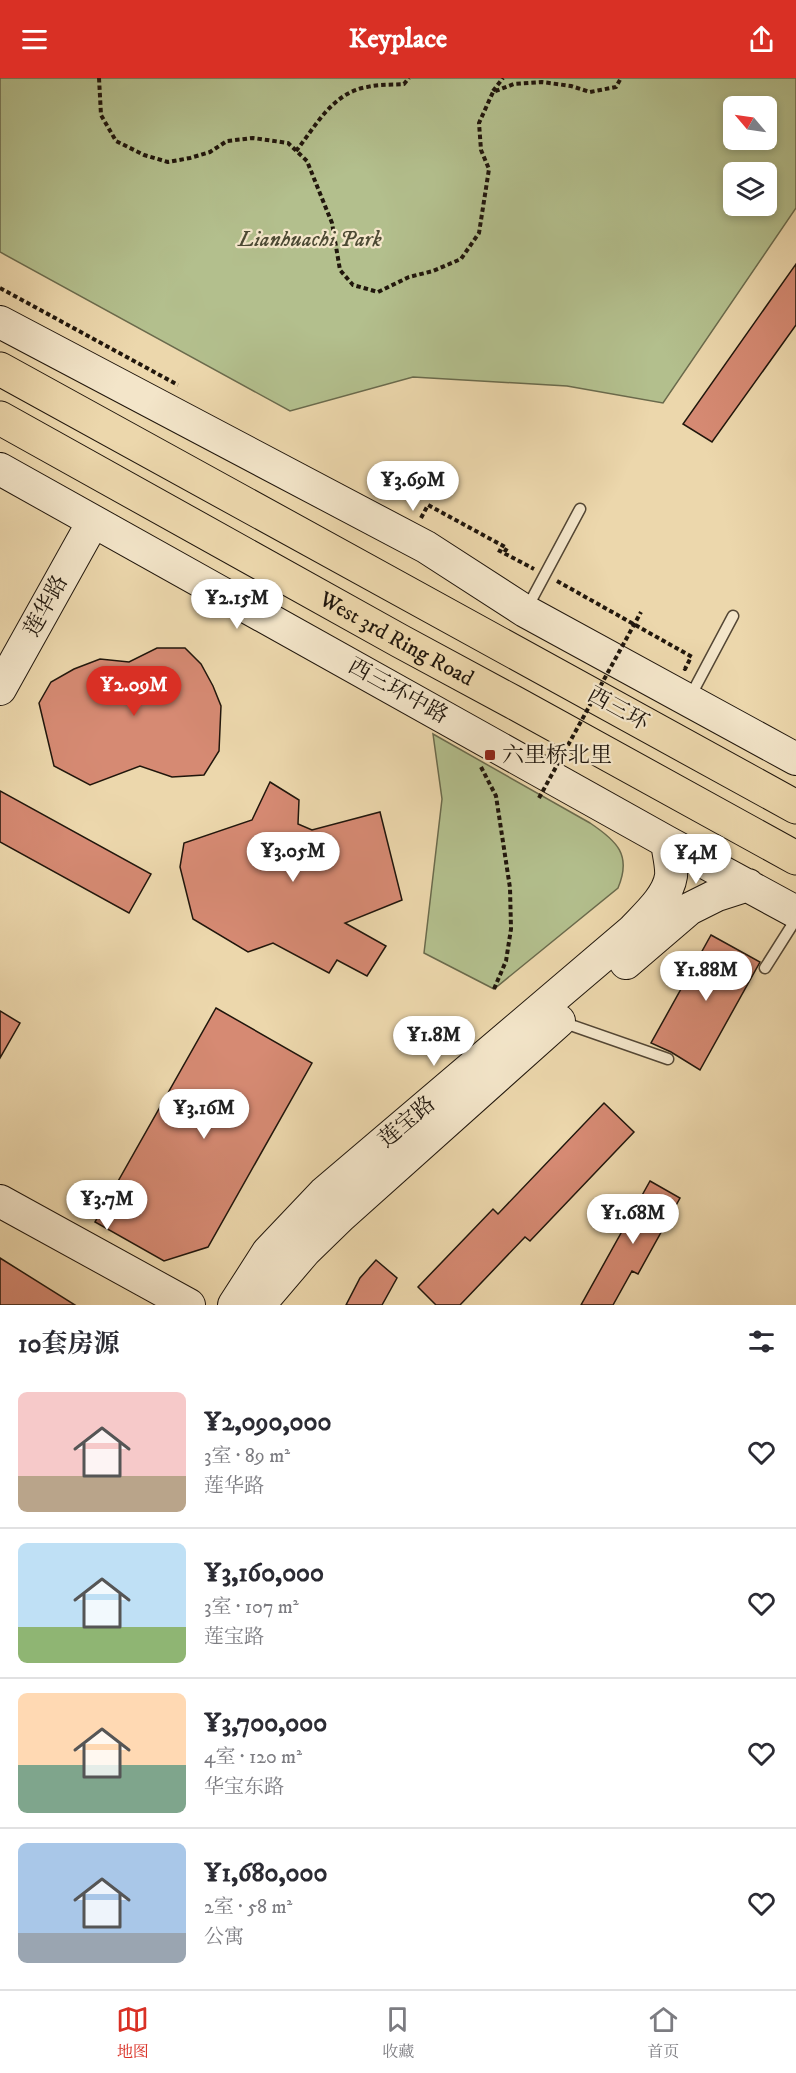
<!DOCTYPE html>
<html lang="zh">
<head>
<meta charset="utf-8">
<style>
  body { margin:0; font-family:"IM FELL DW Pica","Noto Serif SC",serif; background:#f2f2f3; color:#2b2b33; height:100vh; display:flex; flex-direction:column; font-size:22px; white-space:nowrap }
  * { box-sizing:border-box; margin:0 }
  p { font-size:20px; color:#7c7c81 }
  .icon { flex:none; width:33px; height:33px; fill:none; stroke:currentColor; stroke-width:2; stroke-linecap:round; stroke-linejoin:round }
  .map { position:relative; height:1227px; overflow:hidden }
  .drawer { display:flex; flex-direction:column; background:#fff; flex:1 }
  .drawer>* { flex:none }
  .needle { width:39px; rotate:299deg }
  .buttons { position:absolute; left:723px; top:18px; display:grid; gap:12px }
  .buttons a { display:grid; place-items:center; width:54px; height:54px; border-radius:9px; background:#fff; box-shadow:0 3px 9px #0003; font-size:30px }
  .price { position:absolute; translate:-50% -51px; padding:0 14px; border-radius:21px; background:#fff; color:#222; font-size:20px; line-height:39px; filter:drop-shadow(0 2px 3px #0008) }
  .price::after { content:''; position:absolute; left:50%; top:36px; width:18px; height:14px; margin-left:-9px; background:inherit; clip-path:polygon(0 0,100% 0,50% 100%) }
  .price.on { background:#d93025; color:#fff }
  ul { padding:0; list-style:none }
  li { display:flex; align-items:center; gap:18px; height:150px; padding:0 18px }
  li+li { border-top:2px solid #e1e1e2 }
  li span { display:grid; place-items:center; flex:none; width:168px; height:120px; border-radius:9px; color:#555 }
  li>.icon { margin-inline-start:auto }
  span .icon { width:72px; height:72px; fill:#fffc; stroke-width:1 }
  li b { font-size:26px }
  h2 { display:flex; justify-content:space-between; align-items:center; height:72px; padding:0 18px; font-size:26px }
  header { display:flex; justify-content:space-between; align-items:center; height:78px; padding:0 18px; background:#d93025; color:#fff; font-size:27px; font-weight:700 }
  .dock { display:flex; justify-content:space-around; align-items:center; height:84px; border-top:2px solid #e1e1e2; background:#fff; font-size:16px; color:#7c7c81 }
  .dock a { display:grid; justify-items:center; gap:3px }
  .dock .on { color:#d93025 }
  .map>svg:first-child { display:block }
</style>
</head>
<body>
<header><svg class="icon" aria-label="menu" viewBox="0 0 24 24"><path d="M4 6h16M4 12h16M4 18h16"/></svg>Keyplace<svg class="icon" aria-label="share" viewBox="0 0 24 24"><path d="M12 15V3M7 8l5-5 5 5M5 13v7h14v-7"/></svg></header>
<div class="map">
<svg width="796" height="1227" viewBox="0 0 796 1227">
  <rect width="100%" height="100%" fill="#ecd7ac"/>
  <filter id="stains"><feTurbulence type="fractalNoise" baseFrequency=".00333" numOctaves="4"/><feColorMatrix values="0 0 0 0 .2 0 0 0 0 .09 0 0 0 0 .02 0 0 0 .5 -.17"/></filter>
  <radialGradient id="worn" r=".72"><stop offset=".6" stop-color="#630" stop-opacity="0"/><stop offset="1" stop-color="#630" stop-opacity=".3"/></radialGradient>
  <!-- green -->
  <path fill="#b3bf8d" stroke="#6a6a4c" stroke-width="1.5" fill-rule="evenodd" d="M0,0h796v130l-133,195 -96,-17 -154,-9 -123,34 -290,-159zM734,28h32v34h-32zM734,94h32v34h-32z
    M433,656l157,89c27,18 42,32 28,65l-124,101 -70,-36 18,-154z"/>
  <!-- building -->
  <path fill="#d68a73" stroke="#20160c" stroke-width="1.5" d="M796,186v61l-84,117 -29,-18z
    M157,570h28l16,16 12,22 8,20 -2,45 -15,24 -32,2 -32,-11 -50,19 -36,-19 -15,-63 12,-21 23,-13 26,-10 29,3z
    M270,704l29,18 -1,24 14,6 68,-18 22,88 -57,23 41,23 -19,30 -30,-16 -8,13 -56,-30 -25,9 -55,-33 -13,-52 4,-24 68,-23z
    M0,713l151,83 -22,39 -129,-71z
    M711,857l49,27 -60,108 -29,-18 -20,-9z
    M216,930l96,55 -104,184 -44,14 -69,-39z
    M0,933l20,12 -20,35z
    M604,1025l30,29 -104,109 -5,-4 -65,68h-24l-18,-18 75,-78 5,5z
    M650,1103l30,17 -42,76 -6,-3 -19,34h-32z
    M0,1180l75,47h-75z
    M376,1182l21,18 -15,27h-36l14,-27z"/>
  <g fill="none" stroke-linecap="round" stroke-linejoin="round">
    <!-- lane casing -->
    <g stroke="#534634" stroke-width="13">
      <path id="lane" d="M526,532l54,-101
        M690,619l43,-81
        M765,890l31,-49
        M562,944l106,37"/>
    </g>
    <!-- secondary casing -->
    <g stroke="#20160c" stroke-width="34">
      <path id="secondary" d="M0,244l426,225 99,64 271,148
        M0,391l667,373 129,70
        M0,611l93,-167
        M626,885l63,-54 28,-14 31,-10
        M0,1123l189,104
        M234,1227l34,-53 56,-59 308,-262c14,-15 36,-34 39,-55 1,-10 -3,-24 -4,-34
        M259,1227l46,-54 36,-35 218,-195"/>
    </g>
    <!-- highway casing -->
    <g stroke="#20160c" stroke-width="35">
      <g id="highway">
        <path d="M0,291l796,438"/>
        <path id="s1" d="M0,340l400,223 113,61 283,156"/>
      </g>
    </g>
    <!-- path -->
    <path stroke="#20160c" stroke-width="4" stroke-dasharray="4.5 3" stroke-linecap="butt" d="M99,0l2,37 15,26 28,14 24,7 22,-4 20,-6 17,-11 26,-3 35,5 19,18 12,30 13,32 8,47 13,15 25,7 31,-15 24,-6 28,-12 18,-26 10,-64 -8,-19 -2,-27 14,-31 21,-8 28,-2 29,4 19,6 26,-5 5,-9
      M493,13l10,-13
      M296,73c20,-25 36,-58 71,-64 12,-3 25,-2 37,-3l5,-6
      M0,210l178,97
      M421,440l7,-13 79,43 -3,5
      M498,472l36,19
      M557,503l137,77
      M684,590l1,1 6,-12
      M481,689l15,29 14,92 1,41 -5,32 -12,28"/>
    <!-- lane -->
    <use href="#lane" stroke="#f3e5c9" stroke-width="10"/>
    <!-- secondary -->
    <use href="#secondary" stroke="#f3e5c9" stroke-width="32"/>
    <!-- highway -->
    <use href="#highway" stroke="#ecd7ac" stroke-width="33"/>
    <!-- path-bridge -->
    <path stroke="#20160c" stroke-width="4" stroke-dasharray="4.5 3" stroke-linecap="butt" d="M539,720l102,-186"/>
  </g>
  <!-- markers -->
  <rect fill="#8f2418" stroke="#f3e5c9" stroke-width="2" x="484" y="671" width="12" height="12" rx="3"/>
  <g text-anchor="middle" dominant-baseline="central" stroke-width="4.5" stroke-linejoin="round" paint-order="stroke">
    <!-- park labels -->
    <g font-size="22" font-style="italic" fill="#4c4933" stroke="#f3e5c9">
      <text x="310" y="161">Lianhuachi Park</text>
    </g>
    <!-- street labels -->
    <g font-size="22" fill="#20160c" stroke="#f3e5c9">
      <text transform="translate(46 528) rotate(-61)">莲华路</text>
      <text stroke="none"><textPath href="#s1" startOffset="454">West 3rd Ring Road</textPath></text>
      <text transform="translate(398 613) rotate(29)">西三环中路</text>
      <text transform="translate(618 631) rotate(29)">西三环</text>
      <text transform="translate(407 1044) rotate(-40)">莲宝路</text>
    </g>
    <!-- poi labels -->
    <g font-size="22" fill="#20160c" stroke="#f3e5c9" text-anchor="start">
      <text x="502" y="677">六里桥北里</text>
    </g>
  </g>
  <rect width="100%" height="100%" filter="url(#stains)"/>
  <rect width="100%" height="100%" fill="url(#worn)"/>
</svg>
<div class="buttons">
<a><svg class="needle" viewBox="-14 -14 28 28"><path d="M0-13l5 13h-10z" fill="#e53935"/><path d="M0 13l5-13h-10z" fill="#7c7c81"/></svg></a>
<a><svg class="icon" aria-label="layers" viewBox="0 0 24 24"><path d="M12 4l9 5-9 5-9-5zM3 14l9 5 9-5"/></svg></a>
</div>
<b class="price" style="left:413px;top:434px">¥3.69M</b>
<b class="price" style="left:237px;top:552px">¥2.15M</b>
<b class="price on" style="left:134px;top:639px">¥2.09M</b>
<b class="price" style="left:293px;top:805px">¥3.05M</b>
<b class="price" style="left:696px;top:807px">¥4M</b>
<b class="price" style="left:706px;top:924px">¥1.88M</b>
<b class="price" style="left:434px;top:989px">¥1.8M</b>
<b class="price" style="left:204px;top:1062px">¥3.16M</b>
<b class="price" style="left:107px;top:1153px">¥3.7M</b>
<b class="price" style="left:633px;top:1167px">¥1.68M</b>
</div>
<section class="drawer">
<h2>10套房源<svg class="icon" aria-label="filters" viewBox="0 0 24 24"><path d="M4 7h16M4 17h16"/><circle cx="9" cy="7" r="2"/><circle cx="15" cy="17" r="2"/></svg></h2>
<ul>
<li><span style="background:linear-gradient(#f6c9c9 70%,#b9a48a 0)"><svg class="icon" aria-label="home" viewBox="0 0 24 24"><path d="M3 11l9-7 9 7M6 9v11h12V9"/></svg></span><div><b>¥2,090,000</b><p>3室 · 89 m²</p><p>莲华路</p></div><svg class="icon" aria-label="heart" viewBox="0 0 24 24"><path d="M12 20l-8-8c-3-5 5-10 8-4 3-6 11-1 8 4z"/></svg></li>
<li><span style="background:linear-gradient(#bfe0f5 70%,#8fb573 0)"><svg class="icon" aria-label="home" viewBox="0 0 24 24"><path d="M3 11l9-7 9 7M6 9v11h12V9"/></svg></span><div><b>¥3,160,000</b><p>3室 · 107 m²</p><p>莲宝路</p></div><svg class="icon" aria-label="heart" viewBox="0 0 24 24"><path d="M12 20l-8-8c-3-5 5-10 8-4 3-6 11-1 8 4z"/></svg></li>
<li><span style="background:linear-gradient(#ffd9b3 60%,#7fa58c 0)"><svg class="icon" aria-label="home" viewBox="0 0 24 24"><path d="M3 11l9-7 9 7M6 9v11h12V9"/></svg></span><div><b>¥3,700,000</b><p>4室 · 120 m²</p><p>华宝东路</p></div><svg class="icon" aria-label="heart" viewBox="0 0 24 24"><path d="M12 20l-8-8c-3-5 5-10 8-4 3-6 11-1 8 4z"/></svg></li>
<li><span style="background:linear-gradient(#a9c7e8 75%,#9aa5b1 0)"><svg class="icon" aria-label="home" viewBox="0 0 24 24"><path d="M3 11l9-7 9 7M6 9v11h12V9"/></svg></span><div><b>¥1,680,000</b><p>2室 · 58 m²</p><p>公寓</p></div><svg class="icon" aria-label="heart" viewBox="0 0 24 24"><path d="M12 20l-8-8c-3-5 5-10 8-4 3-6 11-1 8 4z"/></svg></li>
</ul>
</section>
<nav class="dock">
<a class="on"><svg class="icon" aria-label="map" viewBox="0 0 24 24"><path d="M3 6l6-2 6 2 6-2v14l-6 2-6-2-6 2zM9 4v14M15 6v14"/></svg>地图</a>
<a><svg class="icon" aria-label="saved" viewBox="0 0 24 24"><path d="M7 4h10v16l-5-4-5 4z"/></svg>收藏</a>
<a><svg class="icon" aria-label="home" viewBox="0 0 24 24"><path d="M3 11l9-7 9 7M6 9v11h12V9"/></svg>首页</a>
</nav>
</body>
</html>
